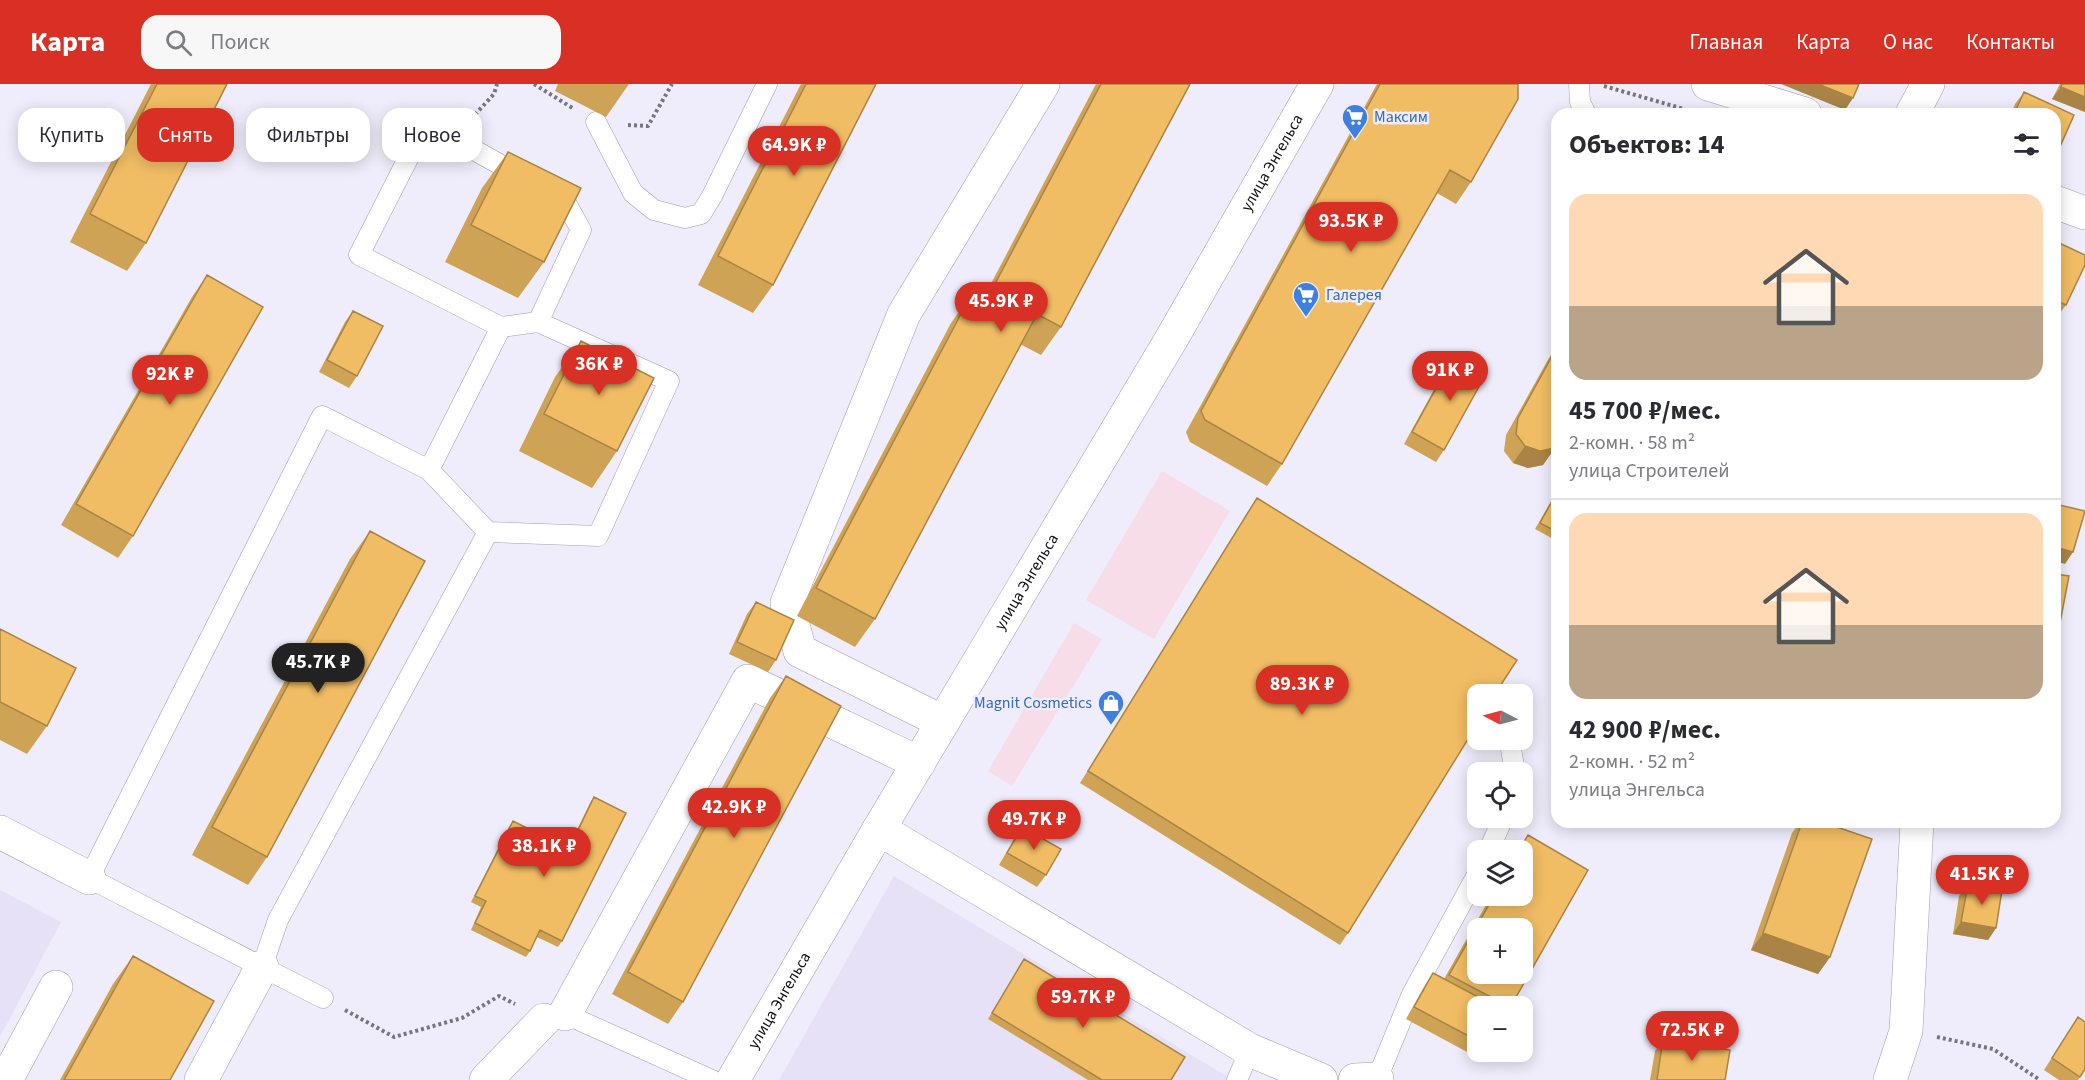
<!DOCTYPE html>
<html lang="ru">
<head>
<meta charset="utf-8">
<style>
  body { margin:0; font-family:"Source Sans 3",sans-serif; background:#f7f7f7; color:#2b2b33; height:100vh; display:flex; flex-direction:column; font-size:22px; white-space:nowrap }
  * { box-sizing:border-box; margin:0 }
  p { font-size:20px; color:#7c7c81 }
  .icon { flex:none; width:33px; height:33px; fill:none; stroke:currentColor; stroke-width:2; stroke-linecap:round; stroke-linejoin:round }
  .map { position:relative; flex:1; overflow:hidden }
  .sheet { position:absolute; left:1551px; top:24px; width:510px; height:720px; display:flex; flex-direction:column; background:#fff; border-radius:18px; box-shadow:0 3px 15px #0003 }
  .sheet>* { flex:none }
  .hud { position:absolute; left:18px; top:24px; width:570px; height:54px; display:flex; gap:12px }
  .needle { width:39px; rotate:276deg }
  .buttons { position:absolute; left:1467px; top:600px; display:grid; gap:12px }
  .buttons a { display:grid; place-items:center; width:66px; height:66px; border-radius:12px; background:#fff; box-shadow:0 3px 15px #0003; font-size:30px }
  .price { position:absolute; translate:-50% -51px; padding:0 14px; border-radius:21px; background:#d93025; color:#fff; font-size:20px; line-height:39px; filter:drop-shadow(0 2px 3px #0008) }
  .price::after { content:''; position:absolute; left:50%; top:36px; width:18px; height:14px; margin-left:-9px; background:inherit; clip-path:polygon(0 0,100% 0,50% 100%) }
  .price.current { background:#222; color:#fff }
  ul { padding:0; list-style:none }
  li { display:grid; align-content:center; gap:12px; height:318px; padding:0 18px }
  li+li { border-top:2px solid #e1e1e2 }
  li span { display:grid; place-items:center; height:186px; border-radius:18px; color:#555 }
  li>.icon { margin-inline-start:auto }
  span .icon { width:108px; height:108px; fill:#fffc; stroke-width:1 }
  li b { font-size:26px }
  h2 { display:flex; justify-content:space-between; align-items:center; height:72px; padding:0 18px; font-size:26px }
  .tag { padding:0 21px; border-radius:18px; background:#fff; box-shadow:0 3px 15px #0003; font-size:21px; line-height:54px }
  .tag.current { background:#d93025; color:#fff }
  header { display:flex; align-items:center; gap:36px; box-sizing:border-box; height:84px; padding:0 30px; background:#d93025; color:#fff }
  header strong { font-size:28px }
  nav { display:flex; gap:33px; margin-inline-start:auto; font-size:21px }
  .search { width:420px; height:54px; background:#f7f7f7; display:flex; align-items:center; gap:15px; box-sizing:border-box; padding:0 21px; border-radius:18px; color:#7c7c81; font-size:22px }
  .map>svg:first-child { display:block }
</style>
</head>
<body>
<header>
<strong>Карта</strong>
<div class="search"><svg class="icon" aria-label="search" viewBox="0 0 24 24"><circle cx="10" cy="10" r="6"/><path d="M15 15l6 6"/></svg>Поиск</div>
<nav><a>Главная</a><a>Карта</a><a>О нас</a><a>Контакты</a></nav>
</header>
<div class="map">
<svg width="2085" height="996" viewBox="0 0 2085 996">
  <rect width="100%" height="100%" fill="#efedfb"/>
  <!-- commercial -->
  <path fill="#f6dde7" d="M1162,387l68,40 -76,128 -68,-39z
    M1074,539l28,16 -90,147 -24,-15z"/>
  <!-- education -->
  <path fill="#e7e1f7" d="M894,792l339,204h-454z
    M0,806l61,32 -61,115z"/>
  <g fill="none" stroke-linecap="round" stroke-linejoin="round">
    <!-- lane casing -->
    <g stroke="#a09eac" stroke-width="21">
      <path id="lane" d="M1579,0l1,18 6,12
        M596,38l37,71 21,17 31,8 16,-4 11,-18 55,-112
        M423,45l44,17 98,55 16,29 -43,92 131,59 -71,155 -110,-4 -210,388 -16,47 -173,-89 233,-462 107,54 72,-143 -142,-72z
        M501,243l37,-5
        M429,386l59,62
        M1511,665l4,23
        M1489,766l14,-32
        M262,883l61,31
        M558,932l7,-2 147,66
        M1377,995l35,-85 66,-121
        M1237,996l13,-30"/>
    </g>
    <!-- street casing -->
    <g stroke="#a09eac" stroke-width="34">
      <g id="street">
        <path d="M1708,0l97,30"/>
        <path d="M1912,30l16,-30"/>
        <path d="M2055,118l30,11"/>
        <path d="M943,638l-143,-71 -13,-48 117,-289 139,-230"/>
        <path d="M879,745l371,221 71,30"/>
        <path d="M0,748l89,46"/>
        <path d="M565,930l183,-333 171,82"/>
        <path d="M6,996l50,-93"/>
        <path d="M201,996l61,-113"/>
        <path d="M486,996l58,-60"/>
        <path id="s1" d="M733,996l146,-251 293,-491 145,-254"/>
        <path d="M1355,996l22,-1"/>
        <path d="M1890,996l16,-49 11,-209"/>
      </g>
    </g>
    <!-- path -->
    <path stroke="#77767f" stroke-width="4" stroke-dasharray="3 3" stroke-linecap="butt" d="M534,0l40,25
      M1604,2l80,23
      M471,35l23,-25 3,-10
      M628,41l20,1 24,-42
      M345,926l49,27 68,-19 37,-22 16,8
      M1937,953l56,12 47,31"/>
    <!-- lane -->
    <use href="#lane" stroke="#fff" stroke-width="20"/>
    <!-- street -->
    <use href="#street" stroke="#fff" stroke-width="33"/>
  </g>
  <!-- wall -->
  <path fill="#cfa356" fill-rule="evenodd" d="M151,0h76l-81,159 -19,28 -57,-29z
    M558,0h71l-23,33 -51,-26z
    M801,0h75l-103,201 -20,28 -55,-28z
    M1096,0h94l-129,243 -20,28 -21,-11 -145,275 -20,28 -58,-31 154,-293 20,-28h14z
    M1377,0h141l-47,98 -15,22 -19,-11 -155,271 -15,22 -77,-44 -4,-10z
    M2060,0h25v28l-33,-13z
    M2024,8l31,22h-44l4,-10z
    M508,68l36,110 -26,36 -73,-36 37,-74z
    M2055,157l11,64 -9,12 -2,-1z
    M207,191l-74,261 -15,22 -57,-33 131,-228z
    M353,227l4,65 -8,12 -30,-16 26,-50z
    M581,257l36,110 -25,37 -73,-37 36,-74z
    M1557,262v98l-14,21 -15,3 -15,-5 -9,-12 2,-16 43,-77z
    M1455,270l-11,96 -8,12 -32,-18 43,-78z
    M1557,407v50l-22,-12z
    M1257,414l91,435 -8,12 -260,-162 169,-273z
    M370,447l-103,326 -19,28 -56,-30 158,-296z
    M756,518l20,58 -8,12 -39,-18 18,-40z
    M0,545l47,97 -20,28 -27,-14z
    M786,592l-103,326 -15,22 -56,-30 158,-296z
    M594,713l-32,144 -4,6 -21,-10 -7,14 -4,6 -55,-27 10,-23 -10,-5 38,-75 4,-6 55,27 22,-45z
    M1800,738h22l8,135 -12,17 -67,-24 41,-117z
    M1022,743l24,48 -9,12 -38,-22 15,-26z
    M1528,751l60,35 -77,136h-33v46h7l-5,7 -74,-40 19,-34 8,-12 11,6 47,-83h31v-46h-5zM1478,844h44v46h-44z
    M1968,800l28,44 -8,12 -35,-6 6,-38z
    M133,872l37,124h-110l53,-96z
    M1024,875l147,121h-83l-100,-61z
    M2078,933l7,52 -7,11h-19l-15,-10z
    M1663,955l62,41h-75l5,-29z"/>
  <!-- shaded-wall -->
  <path fill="#a98446" d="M1781,0h37l35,14 -8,12z
    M2061,3l24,10v15l-33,-13z
    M1525,362l30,2 -12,17 -15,3 -15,-5z
    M2055,463l18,5 -8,12 -10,-3z
    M1961,838l35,6 -8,12 -35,-6z
    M1763,849l67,24 -12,17 -67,-24z"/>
  <!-- building -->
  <path fill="#f1bd64" stroke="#a98446" stroke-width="1.5" fill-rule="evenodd" d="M157,0h70l-81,159 -56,-29z
    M806,0h70l-103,201 -55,-29z
    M1101,0h89l-129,243 -24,-13 -162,305 -59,-31 155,-293h18z
    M1380,0h138v15l-47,83 -21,-12 -168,294 -77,-44 -4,-9z
    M1818,0h41l-6,14z
    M2062,0h23v13l-24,-10z
    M2024,8l50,23 -19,43v-44h-41z
    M508,68l73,36 -37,74 -73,-37z
    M2055,157l30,14v10l-19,40 -11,-5z
    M207,191l56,32 -130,229 -57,-32z
    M353,227l30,15 -26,50 -30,-16z
    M581,257l73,37 -37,73 -73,-37z
    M1557,263v97l-2,4 -15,3 -15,-5 -9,-12 2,-16z
    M1455,270l32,18 -43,78 -32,-18z
    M1557,408v40l-17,-9z
    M1257,414l260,162 -22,34h-17v29l-130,210 -260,-162z
    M2055,420l30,7 -12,41 -18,-5z
    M370,447l55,30 -158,296 -55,-30z
    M2055,490l14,2 -10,52 -4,-1z
    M756,518l38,18 -18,40 -39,-18z
    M0,545l76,39 -29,58 -47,-24z
    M786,592l55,30 -158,296 -55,-30z
    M594,713l32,16 -64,128 -22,-11 -10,21 -55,-28 11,-22 -11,-5 38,-75 56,28z
    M1802,738h20l50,17 -42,118 -67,-24z
    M1022,743l39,22 -15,26 -39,-22z
    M1528,751l60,35 -77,136h-3l-59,-31 45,-79h28v-46h-3zM1478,844h44v46h-44z
    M1968,800l34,6 -6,38 -35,-6z
    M133,872l81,45 -44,79h-106z
    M1024,875l161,98 -14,23h-69l-110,-67z
    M1433,889l62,33h-17v35l-64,-34z
    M2078,933l7,5v47l-5,8 -28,-19z
    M1663,955l67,11 -5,30h-68z"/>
  <!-- icons -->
  <defs>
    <g id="supermarket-pin" transform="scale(1.35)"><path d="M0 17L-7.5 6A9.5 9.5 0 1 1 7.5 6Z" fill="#3f7fe0" stroke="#efedfb"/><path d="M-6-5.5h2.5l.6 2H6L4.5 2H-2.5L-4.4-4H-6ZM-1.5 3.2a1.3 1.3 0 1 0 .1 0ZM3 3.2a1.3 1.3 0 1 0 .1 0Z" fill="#fff"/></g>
    <g id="shop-pin" transform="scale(1.35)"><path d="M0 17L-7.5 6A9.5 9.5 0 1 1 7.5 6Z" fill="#3f7fe0" stroke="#efedfb"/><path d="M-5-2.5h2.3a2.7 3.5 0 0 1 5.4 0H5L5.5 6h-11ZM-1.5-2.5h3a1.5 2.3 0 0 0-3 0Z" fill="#fff"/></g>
  </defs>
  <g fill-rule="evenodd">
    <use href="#supermarket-pin" x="1355" y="33"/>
    <use href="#supermarket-pin" x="1306" y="211"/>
    <use href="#shop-pin" x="1111" y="619"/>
  </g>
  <g text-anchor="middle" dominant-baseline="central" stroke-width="5" stroke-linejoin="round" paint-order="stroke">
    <!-- shop labels -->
    <g font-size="16" fill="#366cbe" stroke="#efedfb" text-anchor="start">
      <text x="1374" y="33">Максим</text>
      <text x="1326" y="211">Галерея</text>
      <text x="1092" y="619" text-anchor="end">Magnit Cosmetics</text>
    </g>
    <!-- street labels -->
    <g font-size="16" fill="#101014" stroke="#efedfb">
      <text stroke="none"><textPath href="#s1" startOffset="1064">улица Энгельса</textPath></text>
      <text stroke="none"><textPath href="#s1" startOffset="578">улица Энгельса</textPath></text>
      <text stroke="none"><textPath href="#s1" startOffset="92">улица Энгельса</textPath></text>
    </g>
  </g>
</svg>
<div class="buttons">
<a><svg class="needle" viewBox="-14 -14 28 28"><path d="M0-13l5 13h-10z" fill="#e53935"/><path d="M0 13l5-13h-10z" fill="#7c7c81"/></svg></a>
<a><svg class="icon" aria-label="locate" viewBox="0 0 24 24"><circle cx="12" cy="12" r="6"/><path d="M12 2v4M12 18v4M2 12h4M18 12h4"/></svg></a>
<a><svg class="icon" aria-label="layers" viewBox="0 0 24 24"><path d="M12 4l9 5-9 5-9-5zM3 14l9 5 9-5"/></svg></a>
<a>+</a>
<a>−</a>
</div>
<b class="price" style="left:794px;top:93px">64.9K ₽</b>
<b class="price" style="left:1351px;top:169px">93.5K ₽</b>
<b class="price" style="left:1001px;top:249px">45.9K ₽</b>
<b class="price" style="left:599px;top:312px">36K ₽</b>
<b class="price" style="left:1450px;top:318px">91K ₽</b>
<b class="price" style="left:170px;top:322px">92K ₽</b>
<b class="price current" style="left:318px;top:610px">45.7K ₽</b>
<b class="price" style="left:1302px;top:632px">89.3K ₽</b>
<b class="price" style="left:734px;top:755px">42.9K ₽</b>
<b class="price" style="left:1034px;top:767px">49.7K ₽</b>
<b class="price" style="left:544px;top:794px">38.1K ₽</b>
<b class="price" style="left:1982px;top:822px">41.5K ₽</b>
<b class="price" style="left:1083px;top:945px">59.7K ₽</b>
<b class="price" style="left:1692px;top:978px">72.5K ₽</b>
<div class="hud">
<a class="tag">Купить</a>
<a class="tag current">Снять</a>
<a class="tag">Фильтры</a>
<a class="tag">Новое</a>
</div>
<section class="sheet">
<h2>Объектов: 14<svg class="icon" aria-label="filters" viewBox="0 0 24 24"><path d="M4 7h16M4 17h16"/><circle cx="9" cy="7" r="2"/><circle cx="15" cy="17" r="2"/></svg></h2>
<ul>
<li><span style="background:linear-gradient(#ffd9b3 60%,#b9a48a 0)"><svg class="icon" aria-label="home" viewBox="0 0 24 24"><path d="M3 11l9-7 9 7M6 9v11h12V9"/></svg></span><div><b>45 700 ₽/мес.</b><p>2-комн. · 58 m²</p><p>улица Строителей</p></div></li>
<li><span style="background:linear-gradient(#ffd9b3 60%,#b9a48a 0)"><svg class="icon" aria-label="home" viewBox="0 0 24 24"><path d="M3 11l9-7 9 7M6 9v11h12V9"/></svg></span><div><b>42 900 ₽/мес.</b><p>2-комн. · 52 m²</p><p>улица Энгельса</p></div></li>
</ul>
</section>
</div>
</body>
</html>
